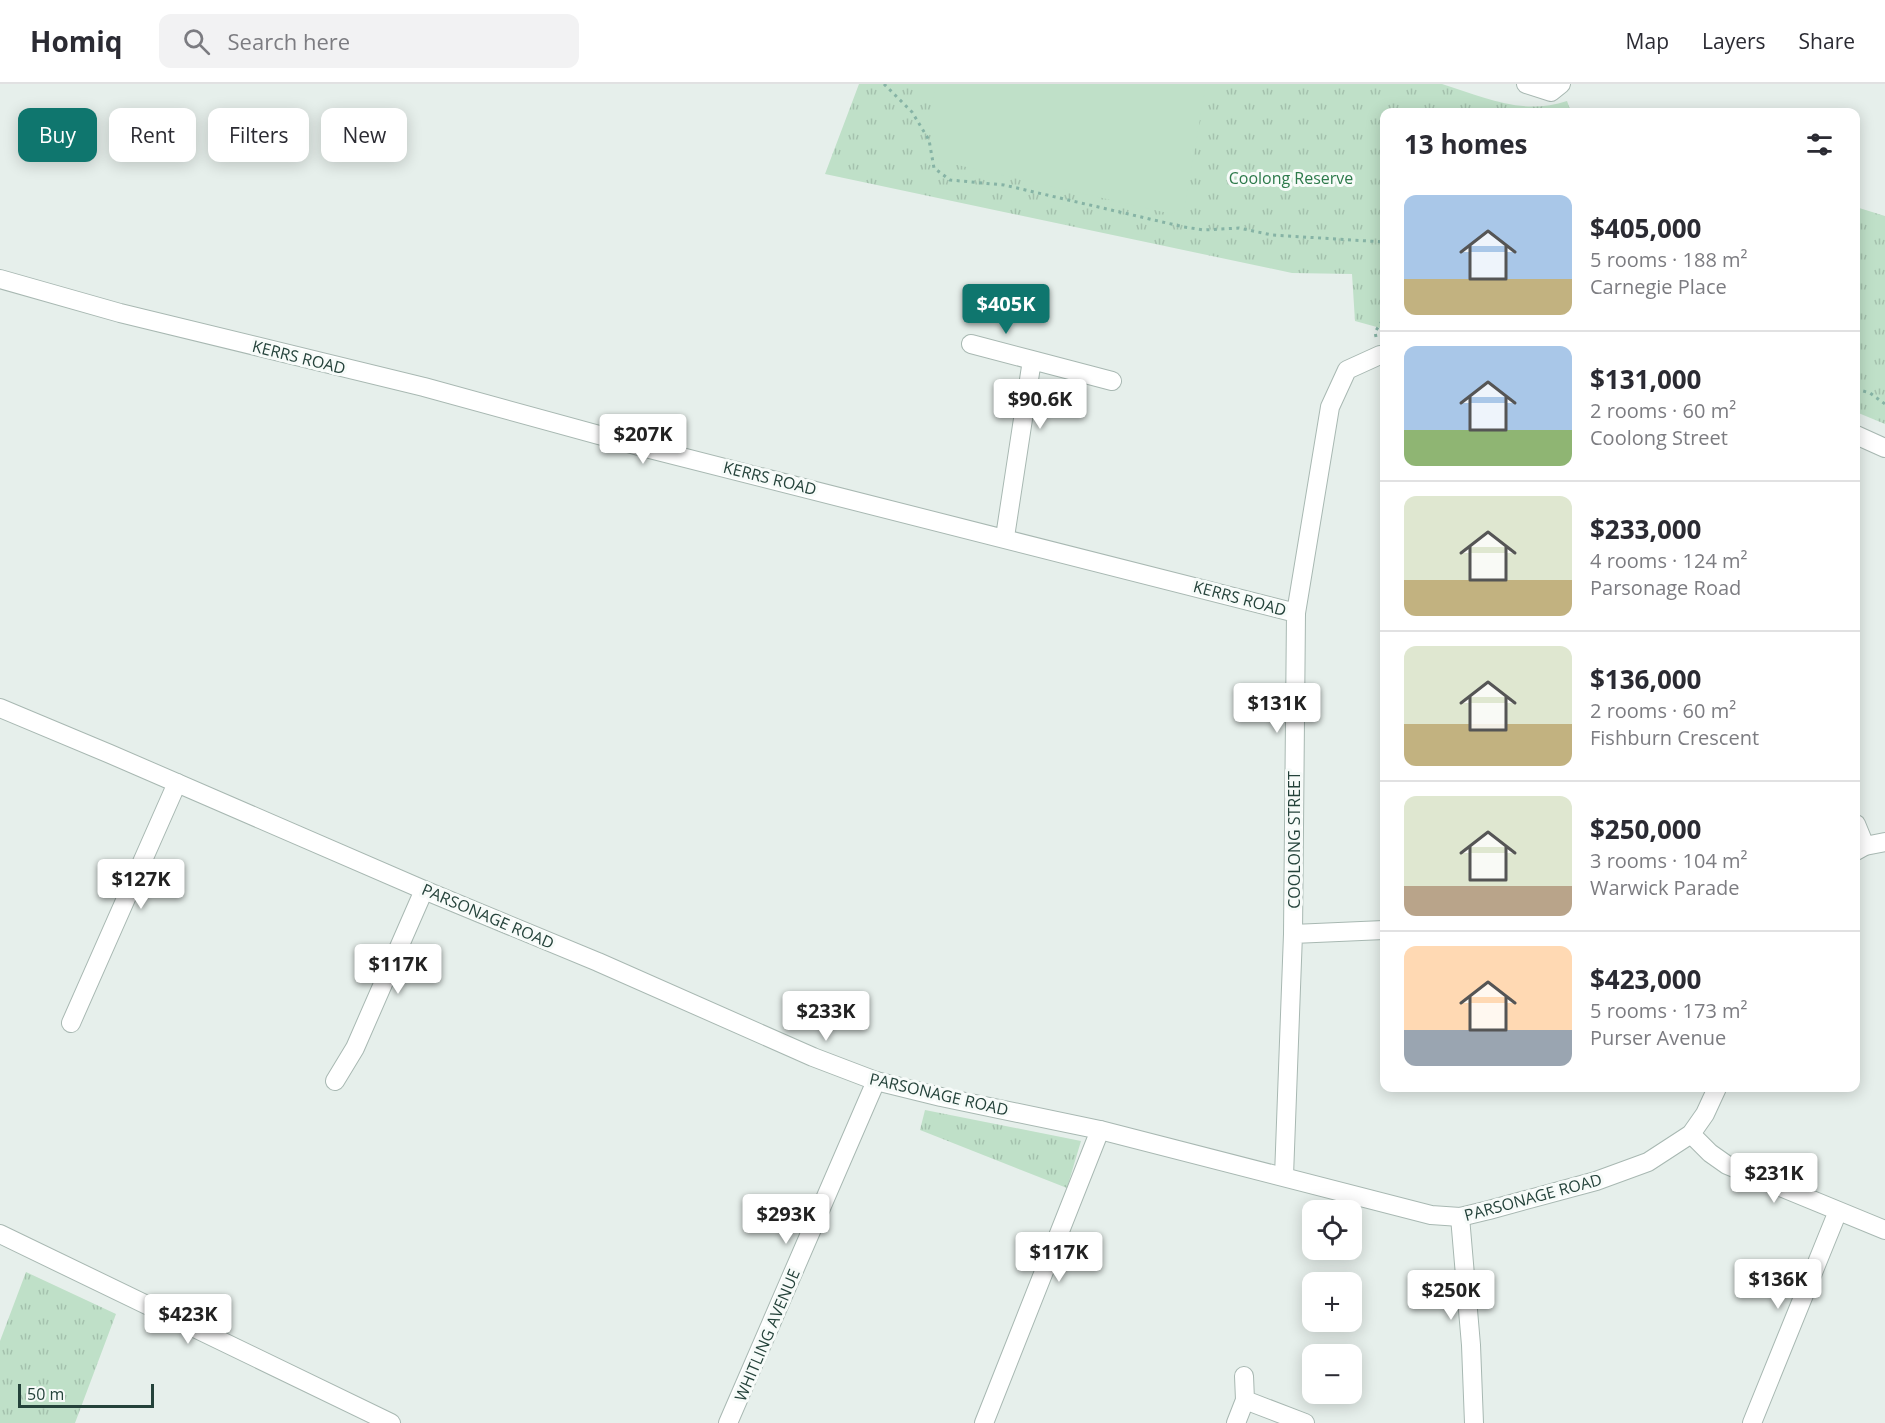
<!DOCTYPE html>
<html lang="en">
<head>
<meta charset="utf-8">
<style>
  body { margin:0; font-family:"Open Sans",sans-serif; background:#f2f2f3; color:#2b2b33; height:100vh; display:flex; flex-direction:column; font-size:22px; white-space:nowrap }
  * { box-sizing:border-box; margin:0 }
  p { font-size:20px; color:#7c7c81 }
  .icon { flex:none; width:33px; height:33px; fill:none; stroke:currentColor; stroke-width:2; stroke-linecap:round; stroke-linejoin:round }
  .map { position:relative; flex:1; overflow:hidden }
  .drawer { position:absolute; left:1380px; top:24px; width:480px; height:984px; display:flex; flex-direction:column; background:#fff; border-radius:12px; box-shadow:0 3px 15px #0003 }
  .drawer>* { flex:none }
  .top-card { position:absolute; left:18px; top:24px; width:570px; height:54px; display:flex; gap:12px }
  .buttons { position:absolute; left:1302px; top:1116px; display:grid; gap:12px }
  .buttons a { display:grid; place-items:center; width:60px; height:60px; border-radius:12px; background:#fff; box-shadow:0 3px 15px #0003; font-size:30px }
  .scale { position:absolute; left:18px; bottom:15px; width:136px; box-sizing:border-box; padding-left:6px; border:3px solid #24423a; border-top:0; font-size:16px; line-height:21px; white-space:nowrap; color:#24423a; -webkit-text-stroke:4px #f7fbf9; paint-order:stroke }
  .price { position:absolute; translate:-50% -51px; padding:0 14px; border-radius:6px; background:#fff; color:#222; font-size:20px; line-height:39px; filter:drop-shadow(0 2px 3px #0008) }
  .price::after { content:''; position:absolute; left:50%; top:36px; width:18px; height:14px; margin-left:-9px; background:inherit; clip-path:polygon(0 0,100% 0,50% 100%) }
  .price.active { background:#0f766e; color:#fff }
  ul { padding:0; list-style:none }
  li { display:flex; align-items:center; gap:18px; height:150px; padding:0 24px }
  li+li { border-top:2px solid #e1e1e2 }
  li span { display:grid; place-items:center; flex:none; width:168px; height:120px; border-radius:12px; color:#555 }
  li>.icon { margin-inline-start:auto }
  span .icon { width:72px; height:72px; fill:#fffc; stroke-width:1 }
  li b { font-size:26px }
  h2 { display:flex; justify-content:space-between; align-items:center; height:72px; padding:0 24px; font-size:26px }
  .pill { padding:0 21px; border-radius:12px; background:#fff; box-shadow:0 3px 15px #0003; font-size:21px; line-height:54px }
  .pill.active { background:#0f766e; color:#fff }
  header { display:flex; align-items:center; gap:36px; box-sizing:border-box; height:84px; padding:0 30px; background:#fff; border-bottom:2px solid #e1e1e2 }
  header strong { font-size:28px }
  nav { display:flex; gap:33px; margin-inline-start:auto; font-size:21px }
  .search { width:420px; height:54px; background:#f2f2f3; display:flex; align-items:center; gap:15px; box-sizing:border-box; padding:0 21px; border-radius:12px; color:#7c7c81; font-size:22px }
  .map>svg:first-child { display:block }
</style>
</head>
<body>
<header>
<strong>Homiq</strong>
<div class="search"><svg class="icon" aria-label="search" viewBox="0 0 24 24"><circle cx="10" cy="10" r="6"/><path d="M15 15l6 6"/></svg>Search here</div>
<nav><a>Map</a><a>Layers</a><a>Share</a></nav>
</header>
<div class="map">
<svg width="1885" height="1339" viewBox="0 0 1885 1339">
  <defs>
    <pattern id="grass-tufts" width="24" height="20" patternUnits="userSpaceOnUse" patternTransform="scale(1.5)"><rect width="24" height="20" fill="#bfe0c8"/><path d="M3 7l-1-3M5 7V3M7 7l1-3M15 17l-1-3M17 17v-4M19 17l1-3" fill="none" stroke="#a4c1ad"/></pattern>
  </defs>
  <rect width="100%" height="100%" fill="#e6efeb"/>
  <!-- grass -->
  <path fill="url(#grass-tufts)" d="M859,0h583c42,13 80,32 125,17l4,11h-187v217l-29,-8 -3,-47 -60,-1 -467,-99z
    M1856,123l29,9v208l-29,-12z
    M925,1026l156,31 -14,47 -147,-58z
    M26,1188l90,42 -41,109h-75v-82z"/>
  <!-- pitch -->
  <path fill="#bfe0c8" d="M936,0h270l-21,123 -13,7 -232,-53 -12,-40z"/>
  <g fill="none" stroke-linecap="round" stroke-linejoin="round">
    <!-- minor casing -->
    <g stroke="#a8b8b2" stroke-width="20">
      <path id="minor" d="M1526,0l25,8 10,-8
        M0,195l120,34 304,74 226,62 646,164
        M971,260l61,16
        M1856,351l29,13
        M1005,453l27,-177 80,21
        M1856,740l9,22
        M1293,850l91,-4
        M71,939l106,-240
        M335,997l20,-33 69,-158
        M1691,1050l19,19 17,12 158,65
        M1284,1092l9,-242 3,-321 34,-206 17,-37 33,-15 4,1
        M1460,1133l11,128 3,78
        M0,1150l391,189
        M1244,1292l1,24
        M728,1339l148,-342
        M984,1339l116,-293
        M1236,1339l9,-23 60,23
        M1752,1339l86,-212"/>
    </g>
    <!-- tertiary casing -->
    <g stroke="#a8b8b2" stroke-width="20">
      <path id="tertiary" d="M0,624l110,46 314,136 174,72 215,95 63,24 65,16 159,33 331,85 29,2 29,-7 107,-29 52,-19 43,-28 14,-20 12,-26
        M1856,767l9,-5 20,-4"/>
    </g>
    <!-- path -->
    <path stroke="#86b3a5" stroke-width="3" stroke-dasharray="3 4.5" stroke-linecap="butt" d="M884,0l28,28 17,28 5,28 16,12 54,5 180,42 20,3 35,-2 33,7 112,7
      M1376,253l-1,-5 9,-14
      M1856,305l14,4 15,11"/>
    <!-- minor -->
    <use href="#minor" stroke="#fff" stroke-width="18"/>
    <!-- tertiary -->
    <use href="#tertiary" stroke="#fff" stroke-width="18"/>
  </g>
  <g text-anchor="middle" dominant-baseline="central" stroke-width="6" stroke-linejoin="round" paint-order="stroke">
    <!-- park labels -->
    <g font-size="16" fill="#2d7a4b" stroke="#f7fbf9">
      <text x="1291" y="94">Coolong Reserve</text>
    </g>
    <!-- street labels -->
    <g font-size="16" fill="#24423a" stroke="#f7fbf9">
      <text transform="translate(299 273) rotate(14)">KERRS ROAD</text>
      <text transform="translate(770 394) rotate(14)">KERRS ROAD</text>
      <text transform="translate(1240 514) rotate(15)">KERRS ROAD</text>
      <text transform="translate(1294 756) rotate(-90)">COOLONG STREET</text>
      <text transform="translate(488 832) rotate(23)">PARSONAGE ROAD</text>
      <text transform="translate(939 1010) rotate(13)">PARSONAGE ROAD</text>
      <text transform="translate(1533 1113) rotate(-15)">PARSONAGE ROAD</text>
      <text transform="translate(767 1251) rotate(-67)">WHITLING AVENUE</text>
    </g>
  </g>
</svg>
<div class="buttons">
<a><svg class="icon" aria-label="locate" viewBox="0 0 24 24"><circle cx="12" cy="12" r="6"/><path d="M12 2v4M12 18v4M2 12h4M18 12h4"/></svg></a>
<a>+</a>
<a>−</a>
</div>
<div class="scale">50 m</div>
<b class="price active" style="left:1006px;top:251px">$405K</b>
<b class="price" style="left:1040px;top:346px">$90.6K</b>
<b class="price" style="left:643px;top:381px">$207K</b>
<b class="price" style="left:1277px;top:650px">$131K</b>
<b class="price" style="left:141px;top:826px">$127K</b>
<b class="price" style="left:398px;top:911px">$117K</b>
<b class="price" style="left:826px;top:958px">$233K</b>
<b class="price" style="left:1774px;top:1120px">$231K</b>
<b class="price" style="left:786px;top:1161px">$293K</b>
<b class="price" style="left:1059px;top:1199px">$117K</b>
<b class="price" style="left:1778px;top:1226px">$136K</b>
<b class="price" style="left:1451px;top:1237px">$250K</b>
<b class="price" style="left:188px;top:1261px">$423K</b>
<div class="top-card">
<a class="pill active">Buy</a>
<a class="pill">Rent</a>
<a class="pill">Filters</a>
<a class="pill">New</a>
</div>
<section class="drawer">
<h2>13 homes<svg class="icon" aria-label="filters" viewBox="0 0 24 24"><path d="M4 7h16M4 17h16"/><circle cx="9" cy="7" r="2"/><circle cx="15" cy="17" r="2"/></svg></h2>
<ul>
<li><span style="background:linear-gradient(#a9c7e8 70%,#c2b280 0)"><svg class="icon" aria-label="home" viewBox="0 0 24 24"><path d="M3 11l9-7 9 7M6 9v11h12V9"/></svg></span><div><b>$405,000</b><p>5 rooms · 188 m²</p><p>Carnegie Place</p></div></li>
<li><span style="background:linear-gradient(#a9c7e8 70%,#8fb573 0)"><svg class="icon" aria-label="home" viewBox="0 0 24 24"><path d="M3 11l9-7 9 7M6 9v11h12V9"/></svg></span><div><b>$131,000</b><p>2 rooms · 60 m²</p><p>Coolong Street</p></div></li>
<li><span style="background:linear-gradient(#dfe7d0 70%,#c2b280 0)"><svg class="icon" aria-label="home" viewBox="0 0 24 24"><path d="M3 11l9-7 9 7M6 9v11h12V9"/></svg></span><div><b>$233,000</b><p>4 rooms · 124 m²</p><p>Parsonage Road</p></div></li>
<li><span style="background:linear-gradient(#dfe7d0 65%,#c2b280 0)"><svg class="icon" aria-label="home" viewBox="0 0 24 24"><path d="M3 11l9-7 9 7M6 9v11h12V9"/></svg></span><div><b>$136,000</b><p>2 rooms · 60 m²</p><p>Fishburn Crescent</p></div></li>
<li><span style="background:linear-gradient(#dfe7d0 75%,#b9a48a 0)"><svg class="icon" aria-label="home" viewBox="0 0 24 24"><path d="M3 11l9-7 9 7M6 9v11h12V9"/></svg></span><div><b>$250,000</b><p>3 rooms · 104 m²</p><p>Warwick Parade</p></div></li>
<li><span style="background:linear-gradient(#ffd9b3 70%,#9aa5b1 0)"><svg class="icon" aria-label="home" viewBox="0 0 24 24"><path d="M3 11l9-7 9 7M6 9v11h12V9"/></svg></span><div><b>$423,000</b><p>5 rooms · 173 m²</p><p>Purser Avenue</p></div></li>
</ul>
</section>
</div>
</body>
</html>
